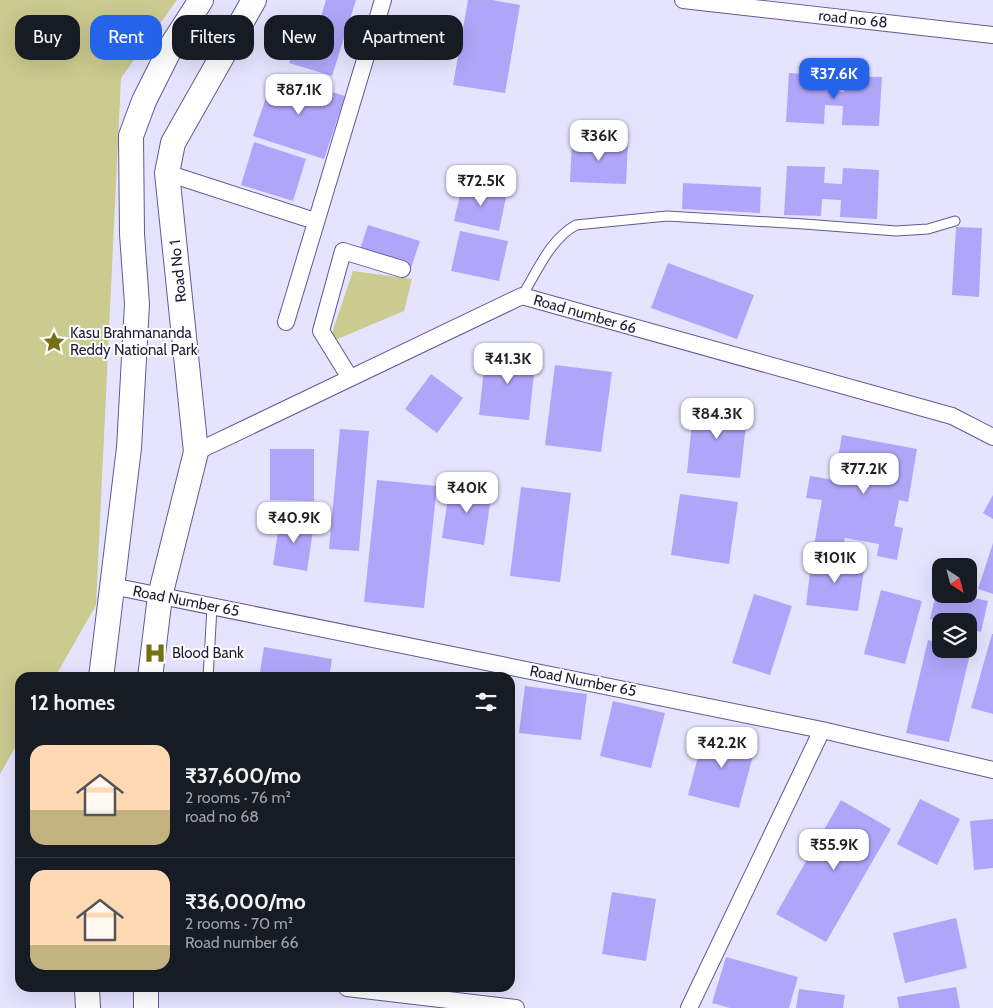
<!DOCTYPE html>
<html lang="en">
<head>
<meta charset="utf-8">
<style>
  body { margin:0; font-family:Cabin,sans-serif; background:#242831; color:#f1f3f6; height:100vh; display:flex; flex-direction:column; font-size:19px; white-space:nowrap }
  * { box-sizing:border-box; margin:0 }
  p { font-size:16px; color:#9ea1a6 }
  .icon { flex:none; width:28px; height:28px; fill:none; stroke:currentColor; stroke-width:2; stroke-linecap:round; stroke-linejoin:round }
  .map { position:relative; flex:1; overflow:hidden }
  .panel { position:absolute; left:15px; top:672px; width:500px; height:320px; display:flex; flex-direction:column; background:#171b24; border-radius:15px; box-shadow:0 5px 20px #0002 }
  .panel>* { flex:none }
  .top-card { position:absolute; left:15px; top:15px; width:500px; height:45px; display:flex; gap:10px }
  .needle { width:32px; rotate:144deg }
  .fabs { position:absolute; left:932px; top:558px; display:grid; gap:10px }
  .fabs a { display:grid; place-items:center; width:45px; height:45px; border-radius:10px; background:#171b24; box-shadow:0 5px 20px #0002; font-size:25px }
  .price { position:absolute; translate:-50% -42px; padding:0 11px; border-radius:10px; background:#fff; color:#222; font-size:16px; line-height:32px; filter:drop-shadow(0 1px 2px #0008) }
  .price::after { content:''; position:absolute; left:50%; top:30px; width:15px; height:11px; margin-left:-8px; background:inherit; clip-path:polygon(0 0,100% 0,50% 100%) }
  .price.selected { background:#2563eb; color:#fff }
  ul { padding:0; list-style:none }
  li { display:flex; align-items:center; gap:15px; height:125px; padding:0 15px }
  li+li { border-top:1px solid #363941 }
  li span { display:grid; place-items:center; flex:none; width:140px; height:100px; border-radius:15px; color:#555 }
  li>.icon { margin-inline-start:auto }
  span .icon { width:60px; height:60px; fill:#fffc; stroke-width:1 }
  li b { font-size:21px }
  h2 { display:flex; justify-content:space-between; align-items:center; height:60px; padding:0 15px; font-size:21px }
  .chip { padding:0 18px; border-radius:15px; background:#171b24; box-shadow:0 5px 20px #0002; font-size:18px; line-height:45px }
  .chip.selected { background:#2563eb; color:#fff }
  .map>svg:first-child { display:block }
</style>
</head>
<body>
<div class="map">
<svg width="993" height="1008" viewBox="0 0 993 1008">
  <rect width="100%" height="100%" fill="#e5e3fe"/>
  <!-- green -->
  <path fill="#cbca8f" d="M0,0h177l-56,78 -25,527 -41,72 -35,1v61l-20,35z
    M353,271l59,8 -8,32 -69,29 -3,-7z"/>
  <!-- building -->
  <path fill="#afa6fa" d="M326,0h30l-24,76 -43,-13 14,-45 16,5z
    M468,0h24l28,5 -15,88 -52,-8z
    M789,73l39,2 -2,16 18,1 1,-16 37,1 -3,49 -37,-1 1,-19 -18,-1 -1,19 -38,-2z
    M274,74l71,22 -21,63 -71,-23z
    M572,140l56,2 -2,42 -56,-2z
    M254,142l52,17 -13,42 -52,-16z
    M787,166l38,1 -1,16 18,1 1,-16 36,2 -2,49 -37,-2 1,-17 -19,-1 -1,17 -37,-1z
    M463,182l44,10 -8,39 -45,-10z
    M683,183l78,4 -1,26 -78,-4z
    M368,225l52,16 -9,27 -52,-16z
    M956,227l26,1 -3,69 -27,-2z
    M460,231l48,10 -9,40 -48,-10z
    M668,263l86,32 -17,44 -86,-31z
    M486,350l50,5 -7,65 -50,-5z
    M555,365l57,7 -11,80 -56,-7z
    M431,374l32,24 -26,35 -32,-24z
    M694,401l54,6 -8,71 -53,-5z
    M340,429l29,2 -10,120 -30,-2z
    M842,435l75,14 -9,53 -9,-2 -5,26 9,2 -6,32 -20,-4 2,-12 -34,-6 -3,13 -28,-5 8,-46 -16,-2 4,-22 24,4z
    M270,449h44v52l-44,-1z
    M377,480l60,6 -13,122 -60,-6z
    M450,484l42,7 -8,54 -42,-7z
    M521,487l50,6 -11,89 -50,-6z
    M680,494l58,8 -9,62 -58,-9z
    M993,495v24l-10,-6z
    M280,518l34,6 -7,47 -34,-6z
    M993,543v51l-15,-5z
    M812,556l53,7 -7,48 -52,-6z
    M937,589l4,1v4h15l32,7 -7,31 -12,-3v-8l-28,1 -11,-3z
    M881,590l41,11 -17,63 -41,-10z
    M754,594l38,12 -22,69 -38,-12z
    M992,634h1v80l-22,-6z
    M928,640l13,3v6l30,1 -22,92 -43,-9z
    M264,647l68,12 -3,19h-70z
    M525,686l62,8 -6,46 -62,-7z
    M613,701l52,12 -14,55 -51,-12z
    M705,730l51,14 -17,64 -51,-13z
    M920,799l40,20 -23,46 -40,-21z
    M841,800l50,29 -65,113 -50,-28z
    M993,819v49l-19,2 -4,-49z
    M612,892l44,7 -10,62 -44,-7z
    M956,918l11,50 -62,15 -12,-50z
    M726,957l72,20 -9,31h-59l-18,-5z
    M956,987l4,21h-61l-2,-11z
    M799,989l46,6 -2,13h-47z"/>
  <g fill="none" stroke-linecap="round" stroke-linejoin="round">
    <!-- lane casing -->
    <g stroke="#615a94" stroke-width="11">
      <path id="lane" d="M522,296c15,-24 28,-57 54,-71l91,-9 137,8 92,7 32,-2 27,-8
        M208,678l4,-71"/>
    </g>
    <!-- street casing -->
    <g stroke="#615a94" stroke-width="18">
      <path id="street" d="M683,0l310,35
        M167,173l148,48
        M286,322l97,-322
        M350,378l-29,-47 22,-80 59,18
        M196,452l326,-156 430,120 41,21
        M112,586l710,144 171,40
        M347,988l169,20
        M689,1008l133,-278"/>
    </g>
    <!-- secondary casing -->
    <g stroke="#615a94" stroke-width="26">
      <path id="secondary" d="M101,678l28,-230 8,-144 -5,-70 -1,-98 13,-35 28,-56 29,-45
        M150,678l10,-82 36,-144 -29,-279 6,-30 81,-143
        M87,988l1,20
        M146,1008v-20"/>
    </g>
    <!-- lane -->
    <use href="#lane" stroke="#fff" stroke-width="9"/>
    <!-- street -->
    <use href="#street" stroke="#fff" stroke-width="16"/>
    <!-- secondary -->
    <use href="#secondary" stroke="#fff" stroke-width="24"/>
  </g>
  <!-- icons -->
  <defs>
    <g id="sight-bare" transform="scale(1.725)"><path d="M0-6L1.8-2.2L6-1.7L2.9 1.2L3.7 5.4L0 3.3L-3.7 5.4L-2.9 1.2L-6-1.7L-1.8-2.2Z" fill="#737113" stroke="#fff" stroke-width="2.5" paint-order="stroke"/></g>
    <g id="hospital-bare" transform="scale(1.725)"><path d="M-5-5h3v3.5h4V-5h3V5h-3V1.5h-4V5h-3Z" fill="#737113" stroke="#fff" stroke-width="2.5" paint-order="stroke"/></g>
  </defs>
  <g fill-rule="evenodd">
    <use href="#sight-bare" x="54" y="342"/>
    <use href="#hospital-bare" x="155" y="653"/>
  </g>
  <g text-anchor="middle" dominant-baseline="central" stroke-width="4" stroke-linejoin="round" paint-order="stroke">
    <!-- street labels -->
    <g font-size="15" fill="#1f1c34" stroke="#fff">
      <text transform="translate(853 19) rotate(6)">road no 68</text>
      <text transform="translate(178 271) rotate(-96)">Road No 1</text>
      <text transform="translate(585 314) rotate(16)">Road number 66</text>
      <text transform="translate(186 601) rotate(11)">Road Number 65</text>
      <text transform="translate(583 681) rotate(11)">Road Number 65</text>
    </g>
    <!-- poi labels -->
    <g font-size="15" fill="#1f1c34" stroke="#fff" text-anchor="start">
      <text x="70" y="333">Kasu Brahmananda<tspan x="70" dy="17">Reddy National Park</tspan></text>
      <text x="172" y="653">Blood Bank</text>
    </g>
  </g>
</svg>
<div class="fabs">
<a><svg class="needle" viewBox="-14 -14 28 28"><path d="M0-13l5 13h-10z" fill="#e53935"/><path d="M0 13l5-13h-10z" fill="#9ea1a6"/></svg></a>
<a><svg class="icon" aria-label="layers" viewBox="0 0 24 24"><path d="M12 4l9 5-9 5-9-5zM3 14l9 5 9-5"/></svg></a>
</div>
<b class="price selected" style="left:834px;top:100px">₹37.6K</b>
<b class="price" style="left:299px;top:116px">₹87.1K</b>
<b class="price" style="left:599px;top:162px">₹36K</b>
<b class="price" style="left:481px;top:207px">₹72.5K</b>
<b class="price" style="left:508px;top:385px">₹41.3K</b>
<b class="price" style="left:717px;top:440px">₹84.3K</b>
<b class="price" style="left:864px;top:495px">₹77.2K</b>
<b class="price" style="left:467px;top:514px">₹40K</b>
<b class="price" style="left:294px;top:544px">₹40.9K</b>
<b class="price" style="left:835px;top:584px">₹101K</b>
<b class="price" style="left:722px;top:769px">₹42.2K</b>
<b class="price" style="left:834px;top:871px">₹55.9K</b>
<div class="top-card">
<a class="chip">Buy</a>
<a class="chip selected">Rent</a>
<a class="chip">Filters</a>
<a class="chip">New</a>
<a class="chip">Apartment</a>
</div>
<section class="panel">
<h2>12 homes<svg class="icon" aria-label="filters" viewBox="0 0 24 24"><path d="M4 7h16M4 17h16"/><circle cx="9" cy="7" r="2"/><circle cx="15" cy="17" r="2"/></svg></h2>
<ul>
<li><span style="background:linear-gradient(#ffd9b3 65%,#c2b280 0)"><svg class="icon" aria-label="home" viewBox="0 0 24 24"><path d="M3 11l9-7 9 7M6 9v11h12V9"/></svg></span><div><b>₹37,600/mo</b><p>2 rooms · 76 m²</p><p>road no 68</p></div></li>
<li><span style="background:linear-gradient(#ffd9b3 75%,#c2b280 0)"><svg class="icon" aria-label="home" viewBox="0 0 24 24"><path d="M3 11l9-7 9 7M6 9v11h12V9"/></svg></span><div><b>₹36,000/mo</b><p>2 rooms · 70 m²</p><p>Road number 66</p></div></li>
</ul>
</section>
</div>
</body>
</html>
